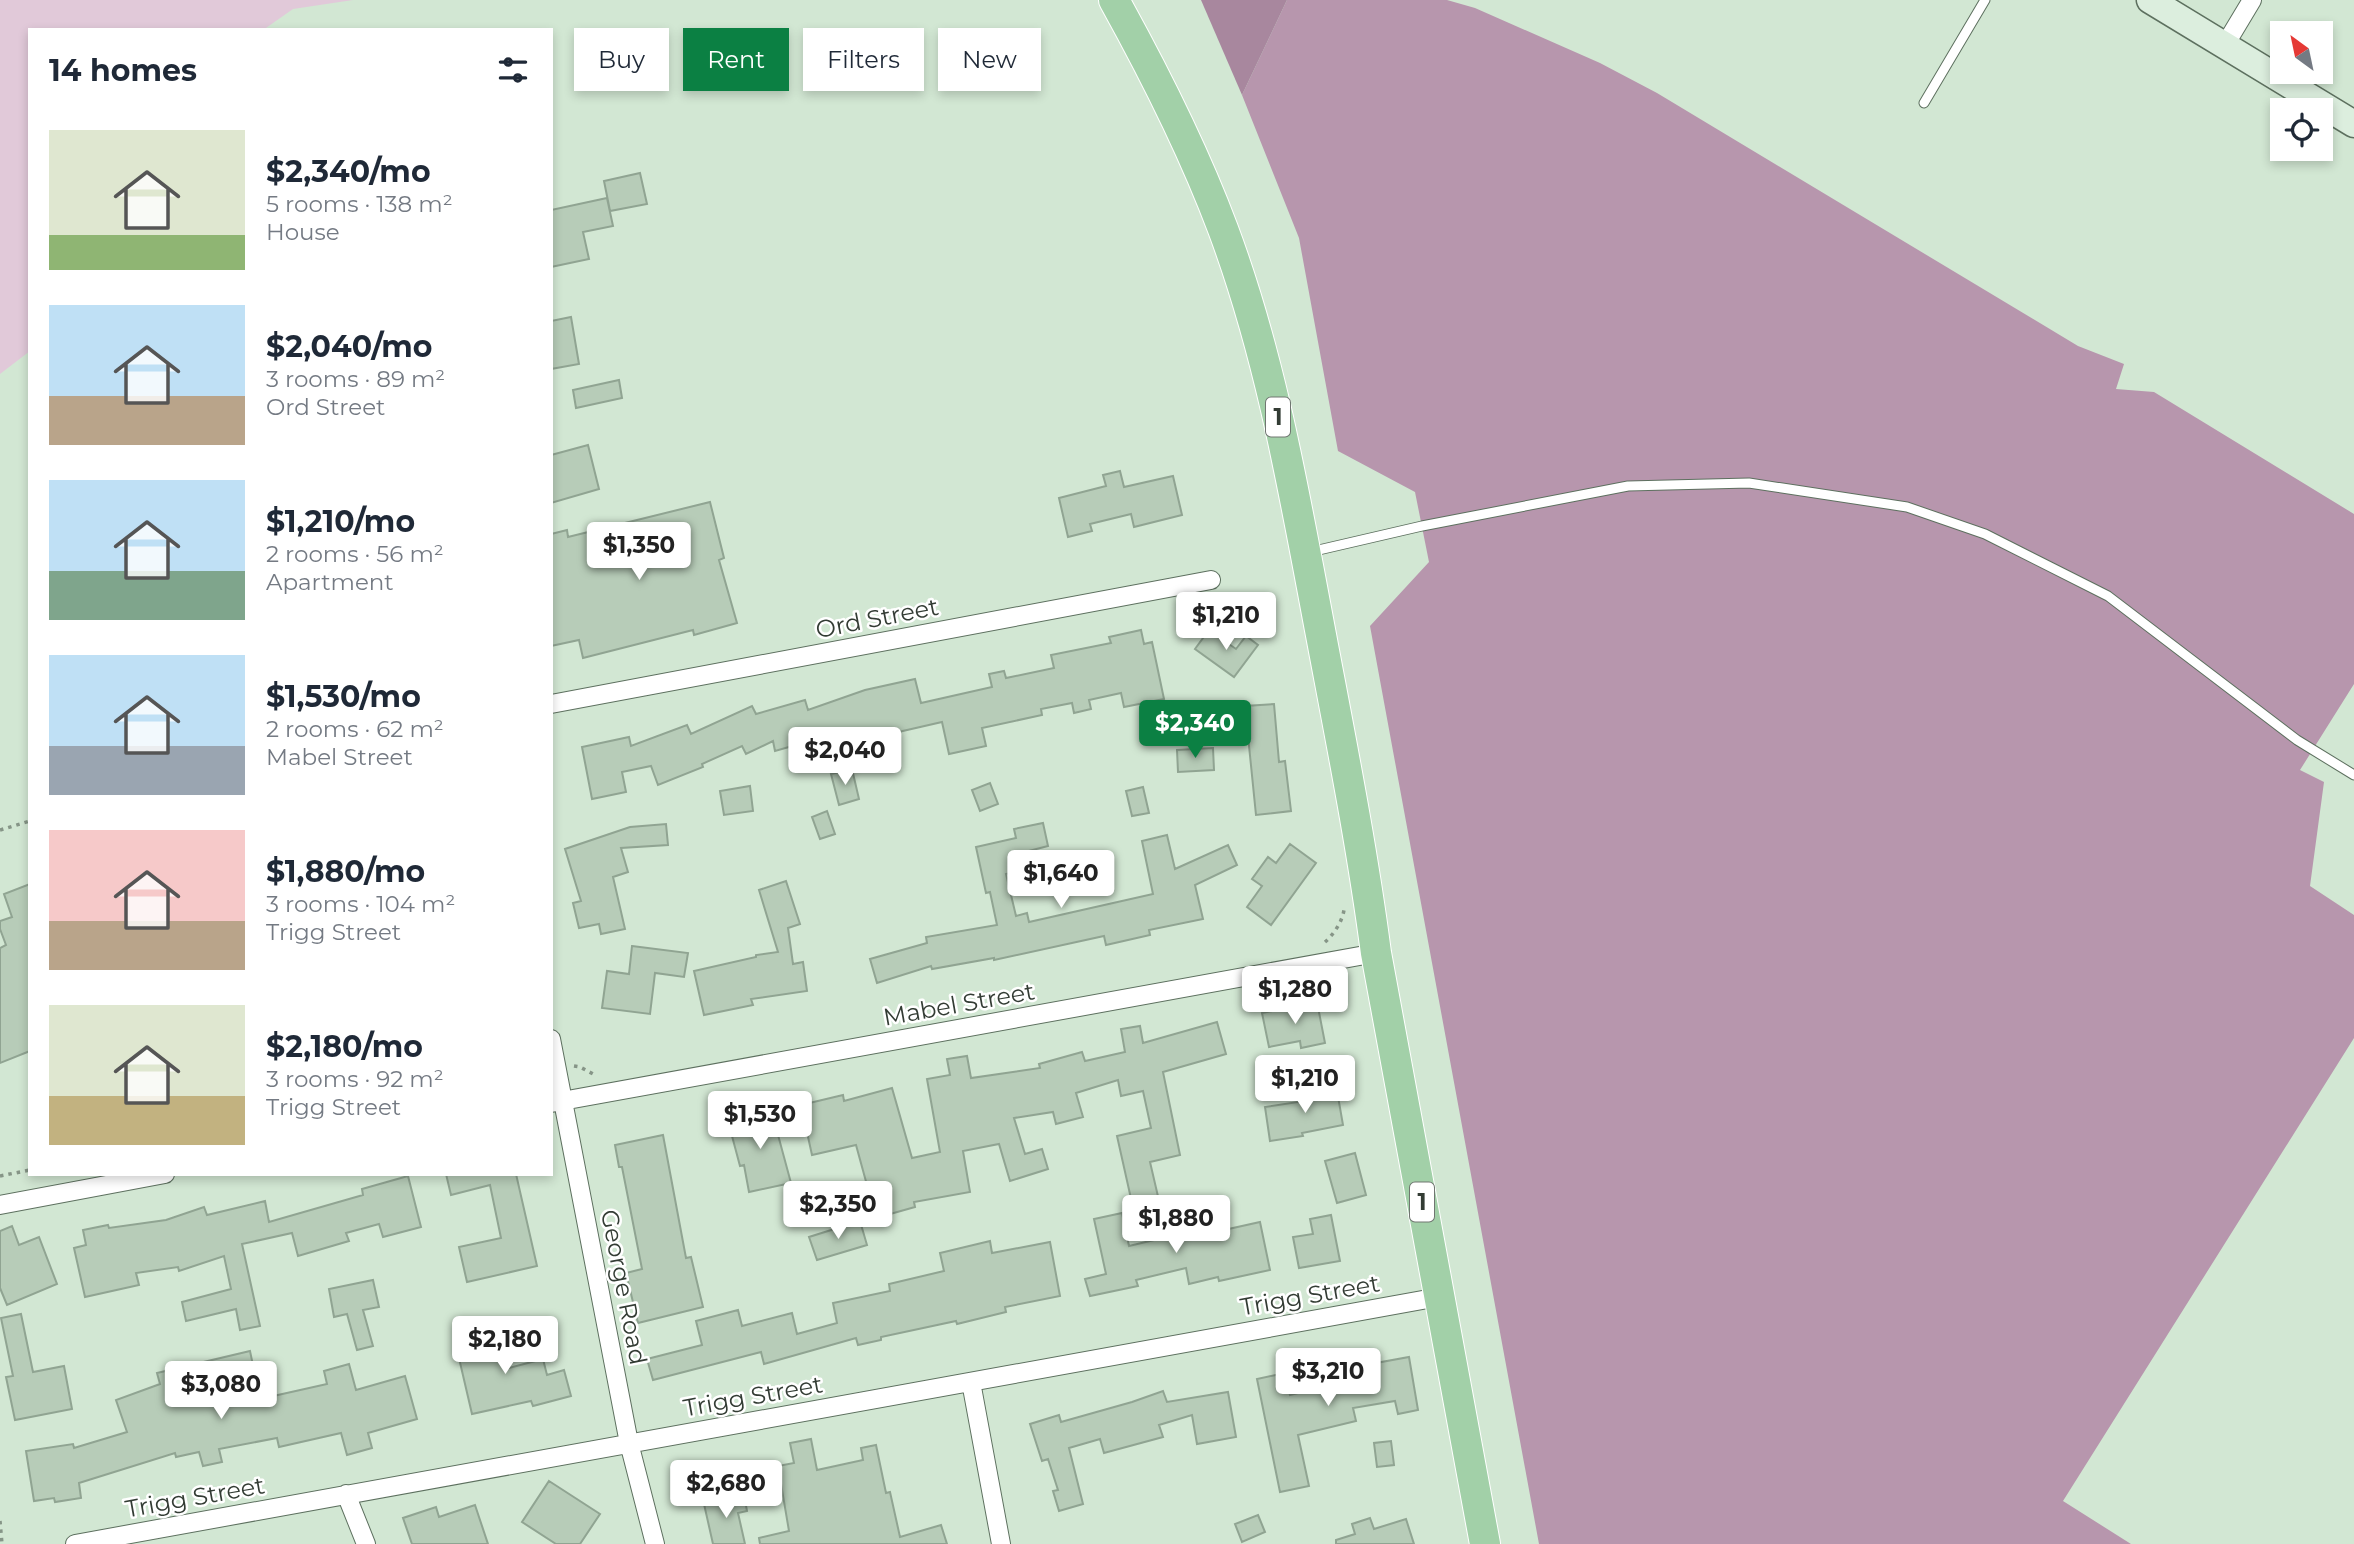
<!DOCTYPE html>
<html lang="en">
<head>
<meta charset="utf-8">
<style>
  body { margin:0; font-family:Montserrat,sans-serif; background:#f6f6f7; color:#1f2937; height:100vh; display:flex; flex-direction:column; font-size:26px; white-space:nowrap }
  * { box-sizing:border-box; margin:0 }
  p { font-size:23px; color:#747a83 }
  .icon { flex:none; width:38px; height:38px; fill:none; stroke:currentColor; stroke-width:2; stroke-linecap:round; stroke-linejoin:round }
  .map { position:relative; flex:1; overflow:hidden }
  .panel { position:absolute; left:28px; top:28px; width:525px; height:1148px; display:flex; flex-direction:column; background:#fff; border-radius:0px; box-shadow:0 4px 10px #0003 }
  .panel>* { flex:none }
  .banner { position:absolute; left:574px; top:28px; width:665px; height:63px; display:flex; gap:14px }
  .needle { width:46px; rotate:327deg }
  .fabs { position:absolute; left:2270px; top:21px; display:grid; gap:14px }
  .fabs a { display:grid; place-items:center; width:63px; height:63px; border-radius:0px; background:#fff; box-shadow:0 4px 10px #0003; font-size:35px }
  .price { position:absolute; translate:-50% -60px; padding:0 16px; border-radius:7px; background:#fff; color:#222; font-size:23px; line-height:46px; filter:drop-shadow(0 2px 4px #0008) }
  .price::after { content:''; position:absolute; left:50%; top:42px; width:21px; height:16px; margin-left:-10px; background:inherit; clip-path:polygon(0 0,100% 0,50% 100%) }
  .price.on { background:#0b8043; color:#fff }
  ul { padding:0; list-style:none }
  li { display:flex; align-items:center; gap:21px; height:175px; padding:0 21px }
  li span { display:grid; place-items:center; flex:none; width:196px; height:140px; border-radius:0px; color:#555 }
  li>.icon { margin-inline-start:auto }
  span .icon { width:84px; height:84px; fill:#fffc; stroke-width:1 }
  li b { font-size:30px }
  h2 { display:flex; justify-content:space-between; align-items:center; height:84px; padding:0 21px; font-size:30px }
  .chip { padding:0 24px; border-radius:0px; background:#fff; box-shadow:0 4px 10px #0003; font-size:24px; line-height:63px }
  .chip.on { background:#0b8043; color:#fff }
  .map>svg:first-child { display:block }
</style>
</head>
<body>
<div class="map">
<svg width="2354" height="1544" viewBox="0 0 2354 1544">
  <rect width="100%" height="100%" fill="#d2e7d3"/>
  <!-- green -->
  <path fill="#e1c9d9" d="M0,0h353l-60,9 -30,21h-233v321l-30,23z"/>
  <!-- forest -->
  <path fill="#b796ad" d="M1287,0h160l28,8 125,55 57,30 421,253 46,18 -8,25 38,3 200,122v170l-54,86 24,12 -14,104 44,29v123l-291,463 68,43h-592l-169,-918 59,-64 -14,-70 -77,-41 -39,-213 -57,-143z"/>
  <!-- water -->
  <path fill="#a8879e" d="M1201,0h86l-45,95z"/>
  <!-- building -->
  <path fill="#b7ccb8" stroke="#90a492" stroke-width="2" d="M640,173l7,31 -37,7 -6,-30z
    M607,198l6,28 -30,6 6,27 -38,8v-57z
    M571,317l8,47 -28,5v-48z
    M619,380l3,18 -46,10 -3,-18z
    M588,445l11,44 -48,14v-48z
    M1120,471l4,16 49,-11 9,39 -48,12 -3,-13 -41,10 2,7 -24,6 -9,-39 47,-12 -3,-11z
    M710,502l14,56 -5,2 18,63 -43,12 -1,-5 -110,28 -4,-18 -28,6v-112l16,-4 1,7z
    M1141,630l3,14 8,-2 12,57 -40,8 -3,-14 -32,7 2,9 -17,4 -2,-10 -31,6 1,6 -60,13 4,18 -37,8 -7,-32 -61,14 2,5 -38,13 -7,-21 -63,18 -2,-10 -27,13 -4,-8 -40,18 1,3 -45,18 -7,-19 -29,6 4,20 -34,7 -10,-52 47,-10 2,9 56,-21 4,9 61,-28 4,8 49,-14 3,10 57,-20 50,-11 6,24 71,-16 -3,-13 15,-3 2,7 48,-10 -3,-13 60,-12 -2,-6z
    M1209,630l27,19 10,-13 12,9 -24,32 -39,-28z
    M1274,704l5,58 6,-1 6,50 -35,4 -11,-109z
    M1213,748l1,22 -36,2 -1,-22z
    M852,769l7,30 -20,6 -8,-31z
    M990,783l8,21 -18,7 -8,-21z
    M750,786l3,25 -29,4 -4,-24z
    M1143,787l6,26 -17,3 -6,-25z
    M827,811l8,23 -15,5 -8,-22z
    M1043,823l5,23 -31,8 3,17 -14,3 10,42 11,-3 2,9 124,-28 -11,-53 25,-6 8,34 53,-24 9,20 -42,20 8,34 -54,11 1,5 -44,10 -2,-9 -110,24v-2l-62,11 -1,-3 -54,17 -7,-24 57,-16 -1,-6 71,-12 -7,-33 -4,1 -10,-46 40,-9 -2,-9z
    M666,824l2,21 -47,3 7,24 -15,5 12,52 -24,5 -2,-10 -20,4 -6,-25 8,-2 -16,-52 65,-22z
    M1290,844l26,19 -45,62 -24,-18 15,-21 -10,-7 16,-22 8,6z
    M786,881l14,43 -12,4 5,36 10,-2 4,29 -56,8 2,6 -49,10 -10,-44 62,-14v-2l22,-3 -19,-62z
    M30,884v167l-30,12v-115l6,-3 -6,-16v-8l12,-4 -8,-23z
    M632,946l56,7 -4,24 -29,-4 -5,41 -48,-6 5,-37 22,3z
    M1317,1002l8,41 -24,5 -1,-7 -31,6 -7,-34z
    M1217,1022l9,32 -63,18 17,83 -30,7 10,43 -26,7 -17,-76 34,-8 -8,-37 -22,5 -3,-16 -42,13 7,24 -27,7 -3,-12 -39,6 11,36 17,-5 6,20 -38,12 -11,-37 -36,7 7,41 -56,10 1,5 -39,11 -20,-73 -44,10 -11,-50 42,-10 1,6 48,-13 20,70 28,-6 -13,-73 23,-4 -3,-16 20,-3 4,22 69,-10 -1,-4 43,-12 3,9 40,-9 -4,-23 19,-3 3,17z
    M1336,1085l7,40 -41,8 1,3 -33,5 -5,-34 40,-6 -1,-9z
    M771,1109l20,74 -42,9 -5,-27 -4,1 -12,-45z
    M663,1135l23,123 5,-1 12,50 -65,16 -12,-50 16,-4 -20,-102h-3l-4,-22z
    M1355,1153l11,42 -29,8 -12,-42z
    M446,1174h70l21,92 -70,16 -8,-35 42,-9 -11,-53 -39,10z
    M408,1176l13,51 -38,10 -4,-13 -33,9 3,8 -51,15 -6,-23 -50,11 18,82 -20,4 -4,-21 -50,12 -4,-19 49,-13 -7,-33 -45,15 -1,-4 -42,6 3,12 -54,12 -11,-49 12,-3 -3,-15 25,-5 1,3 57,-8 38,-13 3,8 58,-14 4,21 94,-27 -1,-6z
    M1122,1213l7,33 67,-16 1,6 63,-14 10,48 -51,11 -1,-4 -29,7 -3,-16 -50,12 2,6 -48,10 -5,-17 21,-5 -12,-55z
    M1331,1215l9,46 -41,7 -6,-31 20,-3 -3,-15z
    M860,1221l7,24 -50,15 -8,-23z
    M12,1226l7,19 20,-8 18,47 -50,21 -7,-17v-57z
    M990,1241l2,12 58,-11 10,54 -55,11 1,5 -49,12 -1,-3 -75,16v3l-23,5 -2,-7 -92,26 -3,-12 -108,28 -6,-21 55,-14 -6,-24 42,-11 4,16 50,-13 5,21 40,-11 -4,-20 57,-12 -1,-7 55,-13 -4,-18z
    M373,1280l6,27 -16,3 10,36 -16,4 -10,-36 -13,3 -5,-28z
    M21,1314l12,58 31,-6 8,43 -57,11 -9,-43 7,-1 -12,-58z
    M500,1330l9,38 34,-9 4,16 17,-5 7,26 -38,10 -2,-5 -59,13 -17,-73z
    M250,1351l10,48 67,-15 -3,-13 25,-7 7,26 49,-14 12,43 -49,14 4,15 -25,7 -6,-22 -62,14 -2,-9 -58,11 3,13 -19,4 -4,-14 -23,5 -1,-4 -96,30 2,15 -26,4 -1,-4 -20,3 -8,-50 47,-7 1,4 53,-16 -11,-32 44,-16 -3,-11z
    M1409,1357l9,53 -20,4 -3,-13 -42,7 3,13 -58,14 11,51 -29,6 -23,-113 28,-6 5,22 36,-9 -6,-22 21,-5 2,10z
    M1163,1391l4,11 61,-10 8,45 -39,7 -5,-29 -33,10 4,12 -59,16 -4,-14 -31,9 14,56 -24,7 -6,-20 5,-1 -10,-31 -6,2 -12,-37 29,-9 2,7 71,-20z
    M811,1439l6,31 46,-10 -2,-12 15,-3 10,48 4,-1 10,45 41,-12 6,19h-187l-1,-6 30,-7 -11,-65 16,-3 -4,-20z
    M1391,1441l3,24 -17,2 -3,-24z
    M549,1481l51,33 -20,30h-24l-34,-22z
    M744,1495l3,16 -9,2 7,31h-32l-9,-40z
    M475,1505l13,39h-76l-9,-26 33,-11 3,10z
    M1258,1515l7,17 -23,10 -7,-18z
    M1370,1518l4,11 32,-10 8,25h-78v-4l19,-6 -3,-10z"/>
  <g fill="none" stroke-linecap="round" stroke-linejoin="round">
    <!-- service casing -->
    <g stroke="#5d705f" stroke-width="11">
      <path id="service" d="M1924,103l61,-103
        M1310,552l112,-26 206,-40 121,-3 158,24 78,27 123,62 189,144 57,35"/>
    </g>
    <!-- minor casing -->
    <g stroke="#5d705f" stroke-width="20">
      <path id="minor" d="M2225,45l27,-45
        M551,704l660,-124
        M551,1039l78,404 26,101
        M551,1103l825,-150
        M0,1205l165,-31
        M971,1382l30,162
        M346,1494l20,50
        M75,1544l1364,-247"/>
    </g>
    <!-- secondary casing -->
    <g stroke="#5d705f" stroke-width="29">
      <path id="secondary" d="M2150,0l204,124"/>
    </g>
    <!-- trunk casing -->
    <g stroke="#fff" stroke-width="32">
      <path id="trunk" d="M1114,0c41,74 79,149 109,229 49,131 72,269 98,406 20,106 41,211 55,318l109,591"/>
    </g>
    <!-- path -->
    <path stroke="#869587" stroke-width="3.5" stroke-dasharray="3.5 5" stroke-linecap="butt" d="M0,830l30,-9
      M1325,942c9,-8 17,-20 19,-32
      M574,1066l6,1 15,8
      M0,1176l30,-6
      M0,1521l2,23"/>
    <!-- service -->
    <use href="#service" stroke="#fff" stroke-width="9"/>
    <!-- minor -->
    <use href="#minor" stroke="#fff" stroke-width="18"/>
    <!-- secondary -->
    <use href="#secondary" stroke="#dceede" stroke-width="26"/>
    <!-- trunk -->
    <use href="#trunk" stroke="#a2d0a8" stroke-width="30"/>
  </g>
  <g text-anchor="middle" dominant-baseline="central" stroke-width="5" stroke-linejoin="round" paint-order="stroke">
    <!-- shield labels -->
    <g fill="#fff" stroke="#707671" stroke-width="2">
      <rect x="1266" y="397.5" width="24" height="39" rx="5"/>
      <rect x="1410" y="1182.5" width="24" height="39" rx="5"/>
    </g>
    <g font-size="23" font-weight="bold" fill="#333c34">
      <text x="1278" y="417">1</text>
      <text x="1422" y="1202">1</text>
    </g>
    <!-- street labels -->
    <g font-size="24" fill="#333c34" stroke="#fff">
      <text transform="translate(877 618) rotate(-11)">Ord Street</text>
      <text transform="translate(959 1004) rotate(-10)">Mabel Street</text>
      <text transform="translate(624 1287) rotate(79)">George Road</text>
      <text transform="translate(1310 1295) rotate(-10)">Trigg Street</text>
      <text transform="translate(753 1396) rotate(-10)">Trigg Street</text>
      <text transform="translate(195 1497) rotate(-10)">Trigg Street</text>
    </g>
  </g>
</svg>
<div class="fabs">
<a><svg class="needle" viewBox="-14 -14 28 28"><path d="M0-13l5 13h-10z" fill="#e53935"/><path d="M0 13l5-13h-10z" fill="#747a83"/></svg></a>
<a><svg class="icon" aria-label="locate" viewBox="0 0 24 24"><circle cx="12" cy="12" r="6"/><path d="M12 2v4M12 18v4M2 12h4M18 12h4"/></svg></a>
</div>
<b class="price" style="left:639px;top:582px">$1,350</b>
<b class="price" style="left:1226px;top:652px">$1,210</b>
<b class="price on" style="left:1195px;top:760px">$2,340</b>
<b class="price" style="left:845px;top:787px">$2,040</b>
<b class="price" style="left:1061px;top:910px">$1,640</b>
<b class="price" style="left:1295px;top:1026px">$1,280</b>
<b class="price" style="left:1305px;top:1115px">$1,210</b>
<b class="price" style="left:760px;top:1151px">$1,530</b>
<b class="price" style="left:838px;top:1241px">$2,350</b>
<b class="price" style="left:1176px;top:1255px">$1,880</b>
<b class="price" style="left:505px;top:1376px">$2,180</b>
<b class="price" style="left:1328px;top:1408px">$3,210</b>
<b class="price" style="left:221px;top:1421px">$3,080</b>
<b class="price" style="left:726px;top:1520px">$2,680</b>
<div class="banner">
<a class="chip">Buy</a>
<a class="chip on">Rent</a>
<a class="chip">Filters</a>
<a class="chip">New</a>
</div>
<section class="panel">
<h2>14 homes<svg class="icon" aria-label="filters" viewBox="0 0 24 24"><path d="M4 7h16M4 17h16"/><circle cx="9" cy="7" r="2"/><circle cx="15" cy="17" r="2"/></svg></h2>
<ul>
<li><span style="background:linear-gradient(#dfe7d0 75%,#8fb573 0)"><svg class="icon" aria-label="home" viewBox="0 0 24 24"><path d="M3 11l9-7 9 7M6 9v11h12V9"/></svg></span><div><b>$2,340/mo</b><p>5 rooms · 138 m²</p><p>House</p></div></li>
<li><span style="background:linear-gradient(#bfe0f5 65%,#b9a48a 0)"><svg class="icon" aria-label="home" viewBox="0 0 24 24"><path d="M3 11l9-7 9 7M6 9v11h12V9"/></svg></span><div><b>$2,040/mo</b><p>3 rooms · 89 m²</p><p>Ord Street</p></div></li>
<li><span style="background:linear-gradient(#bfe0f5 65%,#7fa58c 0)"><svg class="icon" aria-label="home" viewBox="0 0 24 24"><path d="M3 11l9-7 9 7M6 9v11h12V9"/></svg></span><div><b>$1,210/mo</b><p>2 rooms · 56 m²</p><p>Apartment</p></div></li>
<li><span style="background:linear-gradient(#bfe0f5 65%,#9aa5b1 0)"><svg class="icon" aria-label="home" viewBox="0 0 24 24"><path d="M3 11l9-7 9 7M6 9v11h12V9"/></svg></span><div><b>$1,530/mo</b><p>2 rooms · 62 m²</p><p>Mabel Street</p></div></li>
<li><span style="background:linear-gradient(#f6c9c9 65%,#b9a48a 0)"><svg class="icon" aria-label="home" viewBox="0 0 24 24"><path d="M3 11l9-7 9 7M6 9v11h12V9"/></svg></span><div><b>$1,880/mo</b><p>3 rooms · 104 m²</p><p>Trigg Street</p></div></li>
<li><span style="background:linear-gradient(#dfe7d0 65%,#c2b280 0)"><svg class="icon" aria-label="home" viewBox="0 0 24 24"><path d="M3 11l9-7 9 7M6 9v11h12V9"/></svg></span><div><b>$2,180/mo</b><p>3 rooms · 92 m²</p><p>Trigg Street</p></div></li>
</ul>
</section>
</div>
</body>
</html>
